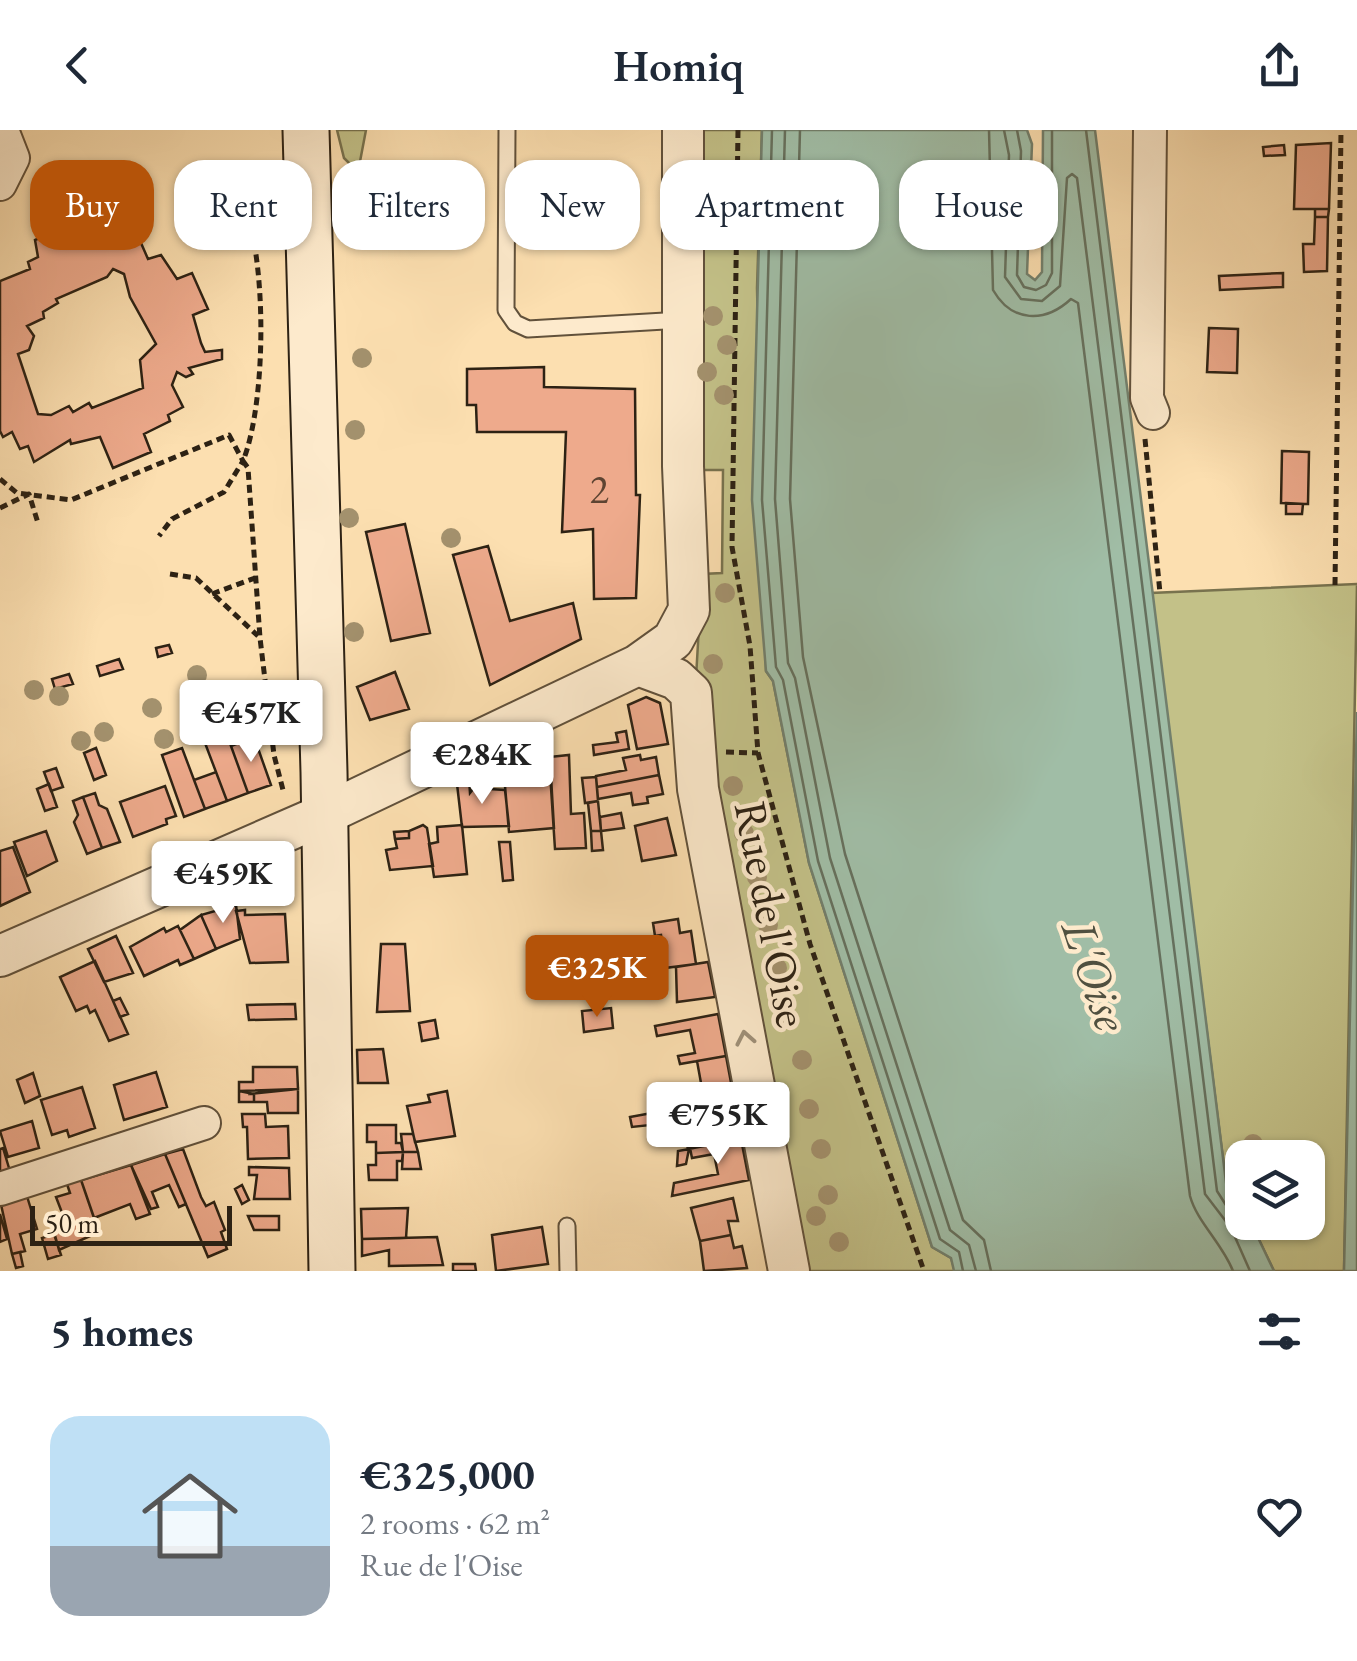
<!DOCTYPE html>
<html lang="en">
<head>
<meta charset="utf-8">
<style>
  body { margin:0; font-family:"EB Garamond",serif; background:#f2f2f3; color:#1f2937; height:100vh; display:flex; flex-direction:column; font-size:38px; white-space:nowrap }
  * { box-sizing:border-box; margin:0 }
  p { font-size:32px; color:#747a83 }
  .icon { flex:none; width:55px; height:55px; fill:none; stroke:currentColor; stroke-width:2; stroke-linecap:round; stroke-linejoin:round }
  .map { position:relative; height:1141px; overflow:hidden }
  .side { display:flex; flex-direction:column; background:#fff; flex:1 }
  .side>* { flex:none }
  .guide { position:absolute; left:30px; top:30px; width:1298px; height:90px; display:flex; gap:20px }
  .controls { position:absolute; left:1225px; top:1010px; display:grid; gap:20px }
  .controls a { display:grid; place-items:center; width:100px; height:100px; border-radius:20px; background:#fff; box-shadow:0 2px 8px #0004; font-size:50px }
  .scale { position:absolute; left:30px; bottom:25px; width:202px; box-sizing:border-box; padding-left:10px; border:5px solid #2d2214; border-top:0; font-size:28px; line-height:35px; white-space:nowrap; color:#2d2214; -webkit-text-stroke:8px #fdeacc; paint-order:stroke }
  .price { position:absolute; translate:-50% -85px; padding:0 22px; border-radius:10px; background:#fff; color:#222; font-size:32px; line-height:65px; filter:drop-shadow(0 2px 5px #0008) }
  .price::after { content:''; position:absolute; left:50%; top:60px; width:30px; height:22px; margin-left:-15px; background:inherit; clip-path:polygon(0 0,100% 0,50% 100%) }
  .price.active { background:#b45309; color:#fff }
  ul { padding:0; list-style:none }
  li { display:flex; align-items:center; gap:30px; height:250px; padding:0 50px }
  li+li { border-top:2px solid #e0e1e3 }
  li span { display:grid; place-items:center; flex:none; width:280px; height:200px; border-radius:30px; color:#555 }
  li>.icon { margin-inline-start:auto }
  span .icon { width:120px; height:120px; fill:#fffc; stroke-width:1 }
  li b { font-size:42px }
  h2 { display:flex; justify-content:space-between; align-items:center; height:120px; padding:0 50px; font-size:42px }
  .chip { padding:0 35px; border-radius:30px; background:#fff; box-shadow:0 2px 8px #0004; font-size:35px; line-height:90px }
  .chip.active { background:#b45309; color:#fff }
  header { display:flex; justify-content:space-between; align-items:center; height:130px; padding:0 50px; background:#fff; font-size:45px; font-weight:600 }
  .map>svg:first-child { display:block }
</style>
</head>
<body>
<header><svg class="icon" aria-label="back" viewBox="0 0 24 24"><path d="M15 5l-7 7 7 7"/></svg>Homiq<svg class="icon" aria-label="share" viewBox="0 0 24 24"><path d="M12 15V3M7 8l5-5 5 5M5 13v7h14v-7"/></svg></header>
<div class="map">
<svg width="1357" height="1141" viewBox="0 0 1357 1141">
  <rect width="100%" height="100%" fill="#fcdfb0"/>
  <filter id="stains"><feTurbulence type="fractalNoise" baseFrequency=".002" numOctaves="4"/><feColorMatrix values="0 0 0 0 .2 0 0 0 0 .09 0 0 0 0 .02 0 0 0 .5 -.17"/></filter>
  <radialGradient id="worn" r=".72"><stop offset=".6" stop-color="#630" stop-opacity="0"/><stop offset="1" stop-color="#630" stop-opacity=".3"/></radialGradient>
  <!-- green -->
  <path fill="#c3c188" stroke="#78724e" stroke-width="2.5" d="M337,0h29l-8,42 -14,-14z
    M701,0h61l-5,158 9,383 7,10 36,182 123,384 19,11 4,13h-154l-105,-593 6,-104 20,-1 1,-103h-23z
    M1357,454l-13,687h-70l-23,-48 57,-1v-64h-66v53l-15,-21 -76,-597z"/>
  <!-- water -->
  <path fill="#a0bda6" stroke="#727f6c" stroke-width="2.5" d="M762,0h265l5,14 -5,130 8,6 7,-8 1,-142h52l132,1060 15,21v11l9,1 23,48h-320l-3,-13 -19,-11 -123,-384 -36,-182 -7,-10 -14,-171z
    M1357,582v559h-13z"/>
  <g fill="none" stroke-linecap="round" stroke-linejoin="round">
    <!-- shore -->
    <path stroke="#66705d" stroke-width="2.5" d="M772,0l-10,370 14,167 7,13 35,181 122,378 19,13 4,19
      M785,0l-10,369 13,164 7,15 35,180 120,372 19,15 7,26
      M800,0l-10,369 13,158 42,197 118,366 21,20 7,31
      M989,0l4,160c19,33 52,33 78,9l7,4 112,893c7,26 32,47 43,75
      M1004,0l5,25 -4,122 16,22 21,2 18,-15 7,-108 5,-4 5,4 128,1016 26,34 19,43
      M1017,0l4,21 -4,124 7,12 12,3 10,-5 6,-12v-143
      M1086,0l131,1061 14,22 11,4"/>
  </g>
  <!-- building -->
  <path fill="#eeaa8c" stroke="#2d2214" stroke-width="2.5" fill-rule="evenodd" d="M1331,13l-2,66h-35l2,-64z
    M1284,15l1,10 -21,1 -1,-9z
    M1315,79h14l-1,8h-13z
    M1315,87h13l-1,54 -23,1 -1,-28h11z
    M69,94l8,18 24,-9 6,11 23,-8 3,7h8l7,16 13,-4 16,24 15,-6 16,36 -15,6 8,28 4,9 17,-2v9l-33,9 4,6 -7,3 -9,-5 -5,13 11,22 -15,8 2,6 -26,13 7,18 -38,16 -13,-31 -29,7 -1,-4 -36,22 -6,-16 -8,3 -8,-17 -9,5 -3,-6v-150l30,-12 -2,-7 10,-5 -3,-17zM113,139l11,5 6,23 26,47 -16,16 3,28 -51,20 -3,-5 -16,9 -4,-6 -18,9 -13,-1 -20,-60 11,-4 5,-14 -7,-10 17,-8 -1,-6 15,-9 -2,-4 51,-22z
    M1283,143v14l-63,3 -1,-14z
    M1209,198l29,1 -1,44 -30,-1z
    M544,237v20l91,2 1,106h4l-4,103 -42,1 -1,-70 -31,3 4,-100h-89l-1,-27h-9v-36z
    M1282,321l27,1 -1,52 -27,-1z
    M1286,373l17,1 -1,10h-16z
    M405,394l25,109 -39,8 -25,-109z
    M488,416l22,75 63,-18 8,36 -91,46 -37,-130z
    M169,515l3,8 -14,4 -2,-9z
    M119,529l4,10 -23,7 -3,-10z
    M395,542l14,37 -39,11 -13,-33z
    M69,544l4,10 -18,5 -3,-10z
    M646,567l14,6 8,41 -31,5 -9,-44z
    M626,601l3,18 -35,6 -1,-10 25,-3 -2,-9z
    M227,605l21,58 -21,8 -22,-58z
    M254,607l17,48 -23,8 -17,-47z
    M549,612l5,86 -45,4 -6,-69z
    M96,618l10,27 -12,5 -10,-27z
    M182,618l23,61 -21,8 -22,-62z
    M569,625l2,59 13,-1 2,35 -31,1 -6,-92z
    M640,625l1,5 15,-3 3,18 -62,12 -1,-11 30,-6 -3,-12z
    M56,638l7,19 -12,4 -7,-19z
    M216,642l11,29 -22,8 -11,-29z
    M659,645l4,19 -16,3 1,6 -15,2 -2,-12 -33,6 -1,-12z
    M596,647l2,24 -13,2 -3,-25z
    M469,648l1,15 4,-5 31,2 4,36 -47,1 -5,-43z
    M49,654l8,23 -12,4 -8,-22z
    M165,656l11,30 -10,3 1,5 -34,13 -13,-35z
    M95,663l4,12 8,4 13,33 -18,6 -19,-51z
    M83,667l19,51 -15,6 -13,-32 4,-7 -5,-14z
    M598,671l3,30h-10l-3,-28z
    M621,683l3,15 -23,3 -1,-14z
    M667,688l9,37 -34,6 -7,-35z
    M423,695l4,3 6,38 -43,4 -4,-20 11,-2 -2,-9 14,-1v-7z
    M462,695l5,49 -33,3 -5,-33 9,-2 -1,-15z
    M46,701l11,30 -30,15 -13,-34z
    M409,701v7l-14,1 -1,-7z
    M591,701h10l2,19 -11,1z
    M499,712h11l3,38 -10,1z
    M13,717l17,45 -30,14v-55z
    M252,748l6,12 -23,11 -1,-15z
    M236,775l4,34 -24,10 -15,-34z
    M245,780v5l40,-1 3,48 -38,1 -14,-52z
    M201,785l15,34 -22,10 -14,-29z
    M678,789l2,14 11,-2 5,33 -31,4 -4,-33 -6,1 -2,-13z
    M178,796l16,33 -14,6 -2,-5 -34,16 -14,-29 34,-19 2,4z
    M116,806l17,37 -29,9 -16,-33z
    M381,814h24l5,67 -33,1z
    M95,831l33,73 -19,7 -14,-31 -5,3 -3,-7 -11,5 -16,-34z
    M708,832l7,35 -38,5 -1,-35z
    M653,840l3,22 -25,3 -3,-22z
    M120,868l8,16 -8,3 -7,-16z
    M295,874l1,15 -47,1 -2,-15z
    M611,878l2,20 -29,4 -2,-21z
    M718,884l8,42 -46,8 -2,-8 17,-3 -5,-23 -33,6 -2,-10z
    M435,890l3,18 -16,3 -3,-18z
    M383,919l5,34h-30l-1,-33z
    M726,926l6,32 -29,6 -6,-33z
    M253,937h44l1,22 -59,2v-9h14z
    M156,942l11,35 -43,13 -10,-35z
    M33,943l7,23 -15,7 -8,-23z
    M82,957l13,41 -26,9 -2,-7 -15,5 -11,-35z
    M298,959v24h-30l-1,-11h-13v-8h-6z
    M239,961l15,3v8h-15z
    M447,961l8,45 -40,6 -8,-36 23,-4 -2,-7z
    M693,963l2,11 -19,3 -1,-11z
    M701,974l1,9 -21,4 -2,-9z
    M735,977l6,32 -53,10 -2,-8 25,-7 -4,-22z
    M679,978v14l-47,5 -2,-10z
    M242,984h23l1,13 22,-1 1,32 -41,1 -1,-32h-4z
    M32,991l7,27 -31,9 -8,-26z
    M367,995h29v18h5l2,9 -27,1v-11h-9z
    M401,1004h12l5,18h-15z
    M741,1009l8,41 -77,16 2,-13 44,-9 -4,-20 -22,4 -2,-10z
    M3,1018l9,30 -12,3v-32z
    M183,1019l18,48 5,9 8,-4 11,28 -4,2 6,17 -19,8 -43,-103z
    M689,1019l-3,15 -9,2 1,-15z
    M403,1022l-1,9h-5v19h-28l-1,-15h8v-12z
    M403,1022h15l3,17h-19z
    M165,1024l21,50 -7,3 -10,-22 -17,7 6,15 -7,2 -20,-44z
    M131,1035l19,49 -14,5 -6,-15 -36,14 -13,-38z
    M249,1037l40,1 1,31h-36l3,-24h-8z
    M80,1047l19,55 -40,18 -6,-22 13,-5 -10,-26 14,-4 -4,-12z
    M242,1055l7,15 -7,4 -7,-15z
    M26,1063l11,36 -17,5 5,17 -13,3 -12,-54z
    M733,1068l5,23h-10l3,14 -31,6 -9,-33z
    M408,1078l-2,30 -44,1 -1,-30z
    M0,1084l7,25 -7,3z
    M248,1086h31v14h-25z
    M542,1097l6,37 -52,7 -4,-36z
    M54,1104l7,21 -13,4 -6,-21z
    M731,1105l3,13 8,-2 5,22 -43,3 -4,-30z
    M437,1107l6,28 -54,1v-16l-27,6v-17z
    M20,1122l3,14 -7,2 -4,-14z
    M453,1134h22l1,7h-23z"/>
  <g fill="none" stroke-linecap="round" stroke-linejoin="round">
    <!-- service casing -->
    <g stroke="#61513b" stroke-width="19">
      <path id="service" d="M507,0l-1,180 9,13 13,6 154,-9
        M567,1096l1,45"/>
    </g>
    <!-- minor casing -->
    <g stroke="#61513b" stroke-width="36">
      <path id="minor" d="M1150,0l-3,268 6,15
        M0,54l13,-26 -11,-28
        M0,1059l204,-66"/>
    </g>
    <!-- tertiary casing -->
    <g stroke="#61513b" stroke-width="44">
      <path id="tertiary" d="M638,535l38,14 15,14 7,96 91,482
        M0,826l323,-141 315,-150 35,-25 16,-30 -6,-144v-336"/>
    </g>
    <!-- secondary casing -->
    <g stroke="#2d2214" stroke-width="49">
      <path id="secondary" d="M306,0l18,642 8,499"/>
    </g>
    <!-- path -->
    <path stroke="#2d2214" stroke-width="5" stroke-dasharray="8 5" stroke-linecap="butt" d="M738,0l-6,417 18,99 8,107 52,191 114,327
      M239,62c29,57 28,209 4,269l5,7 12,170 14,117 10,39
      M1145,309l15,154
      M0,349l17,14 54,7 158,-65 14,26 -19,31 -52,27 -13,17
      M0,378l29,-14 9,29
      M170,444l26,4 62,58
      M1335,455l6,-455
      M212,464l43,-16
      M726,622l32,1"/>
    <!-- service -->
    <use href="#service" stroke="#fdeacc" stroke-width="15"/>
    <!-- minor -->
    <use href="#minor" stroke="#fdeacc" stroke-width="32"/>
    <!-- tertiary -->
    <use href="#tertiary" stroke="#fdeacc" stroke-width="40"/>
    <!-- secondary -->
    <use href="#secondary" stroke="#fdeacc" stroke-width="45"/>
  </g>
  <!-- trees -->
  <g fill="#a3916d">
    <circle cx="713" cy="186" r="10"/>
    <circle cx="727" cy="215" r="10"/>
    <circle cx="362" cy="228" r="10"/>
    <circle cx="707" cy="242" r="10"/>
    <circle cx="724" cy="265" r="10"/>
    <circle cx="355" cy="300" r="10"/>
    <circle cx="349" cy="388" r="10"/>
    <circle cx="451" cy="408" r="10"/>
    <circle cx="725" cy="463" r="10"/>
    <circle cx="354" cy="502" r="10"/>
    <circle cx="713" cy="534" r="10"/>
    <circle cx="197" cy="545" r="10"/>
    <circle cx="34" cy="560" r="10"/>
    <circle cx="258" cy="563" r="10"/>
    <circle cx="212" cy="564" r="10"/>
    <circle cx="59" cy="566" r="10"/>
    <circle cx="152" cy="578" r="10"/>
    <circle cx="193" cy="595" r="10"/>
    <circle cx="104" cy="602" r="10"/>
    <circle cx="164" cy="609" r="10"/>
    <circle cx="81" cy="611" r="10"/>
    <circle cx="733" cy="656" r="10"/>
    <circle cx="744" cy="703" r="10"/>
    <circle cx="757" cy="747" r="10"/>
    <circle cx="768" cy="795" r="10"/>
    <circle cx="777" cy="838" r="10"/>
    <circle cx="788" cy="888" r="10"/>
    <circle cx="802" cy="930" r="10"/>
    <circle cx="809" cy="979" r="10"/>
    <circle cx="1253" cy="1014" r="10"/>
    <circle cx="821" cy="1019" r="10"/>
    <circle cx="828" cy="1065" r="10"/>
    <circle cx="816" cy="1086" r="10"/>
    <circle cx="839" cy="1112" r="10"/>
  </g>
  <!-- one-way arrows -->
  <defs><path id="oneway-chevron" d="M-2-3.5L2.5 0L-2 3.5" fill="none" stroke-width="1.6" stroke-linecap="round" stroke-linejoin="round" transform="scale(2.5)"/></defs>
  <use stroke="#9f9079" href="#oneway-chevron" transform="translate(745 908) rotate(-101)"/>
  <g text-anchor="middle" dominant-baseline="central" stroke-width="9" stroke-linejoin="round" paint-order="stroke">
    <!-- number labels -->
    <g font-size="40" fill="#5d4432">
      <text x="599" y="359">2</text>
    </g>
    <!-- street labels -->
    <g font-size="45" fill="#2d2214" stroke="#fdeacc">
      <text transform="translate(772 784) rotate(79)">Rue de l'Oise</text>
    </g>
    <!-- water labels -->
    <g font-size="48" font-style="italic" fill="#505040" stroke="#fdeacc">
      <text transform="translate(1096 845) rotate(71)">L'Oise</text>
    </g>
  </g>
  <rect width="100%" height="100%" filter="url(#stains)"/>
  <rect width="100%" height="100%" fill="url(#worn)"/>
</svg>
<div class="controls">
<a><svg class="icon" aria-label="layers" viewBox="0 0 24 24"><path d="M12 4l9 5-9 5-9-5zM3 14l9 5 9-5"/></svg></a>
</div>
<div class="scale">50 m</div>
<b class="price" style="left:251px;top:635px">€457K</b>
<b class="price" style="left:482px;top:677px">€284K</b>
<b class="price" style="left:223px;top:796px">€459K</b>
<b class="price active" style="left:597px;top:890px">€325K</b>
<b class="price" style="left:718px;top:1037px">€755K</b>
<div class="guide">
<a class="chip active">Buy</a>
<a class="chip">Rent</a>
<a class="chip">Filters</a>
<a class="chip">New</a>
<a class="chip">Apartment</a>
<a class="chip">House</a>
</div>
</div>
<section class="side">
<h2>5 homes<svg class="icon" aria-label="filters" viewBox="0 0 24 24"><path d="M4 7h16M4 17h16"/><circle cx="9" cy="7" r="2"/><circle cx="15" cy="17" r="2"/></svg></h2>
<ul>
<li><span style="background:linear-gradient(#bfe0f5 65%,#9aa5b1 0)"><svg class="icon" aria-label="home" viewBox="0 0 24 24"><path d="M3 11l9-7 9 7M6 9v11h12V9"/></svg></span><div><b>€325,000</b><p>2 rooms · 62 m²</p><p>Rue de l'Oise</p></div><svg class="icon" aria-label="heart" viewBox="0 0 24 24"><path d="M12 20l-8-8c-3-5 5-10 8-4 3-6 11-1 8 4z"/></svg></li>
</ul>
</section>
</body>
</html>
